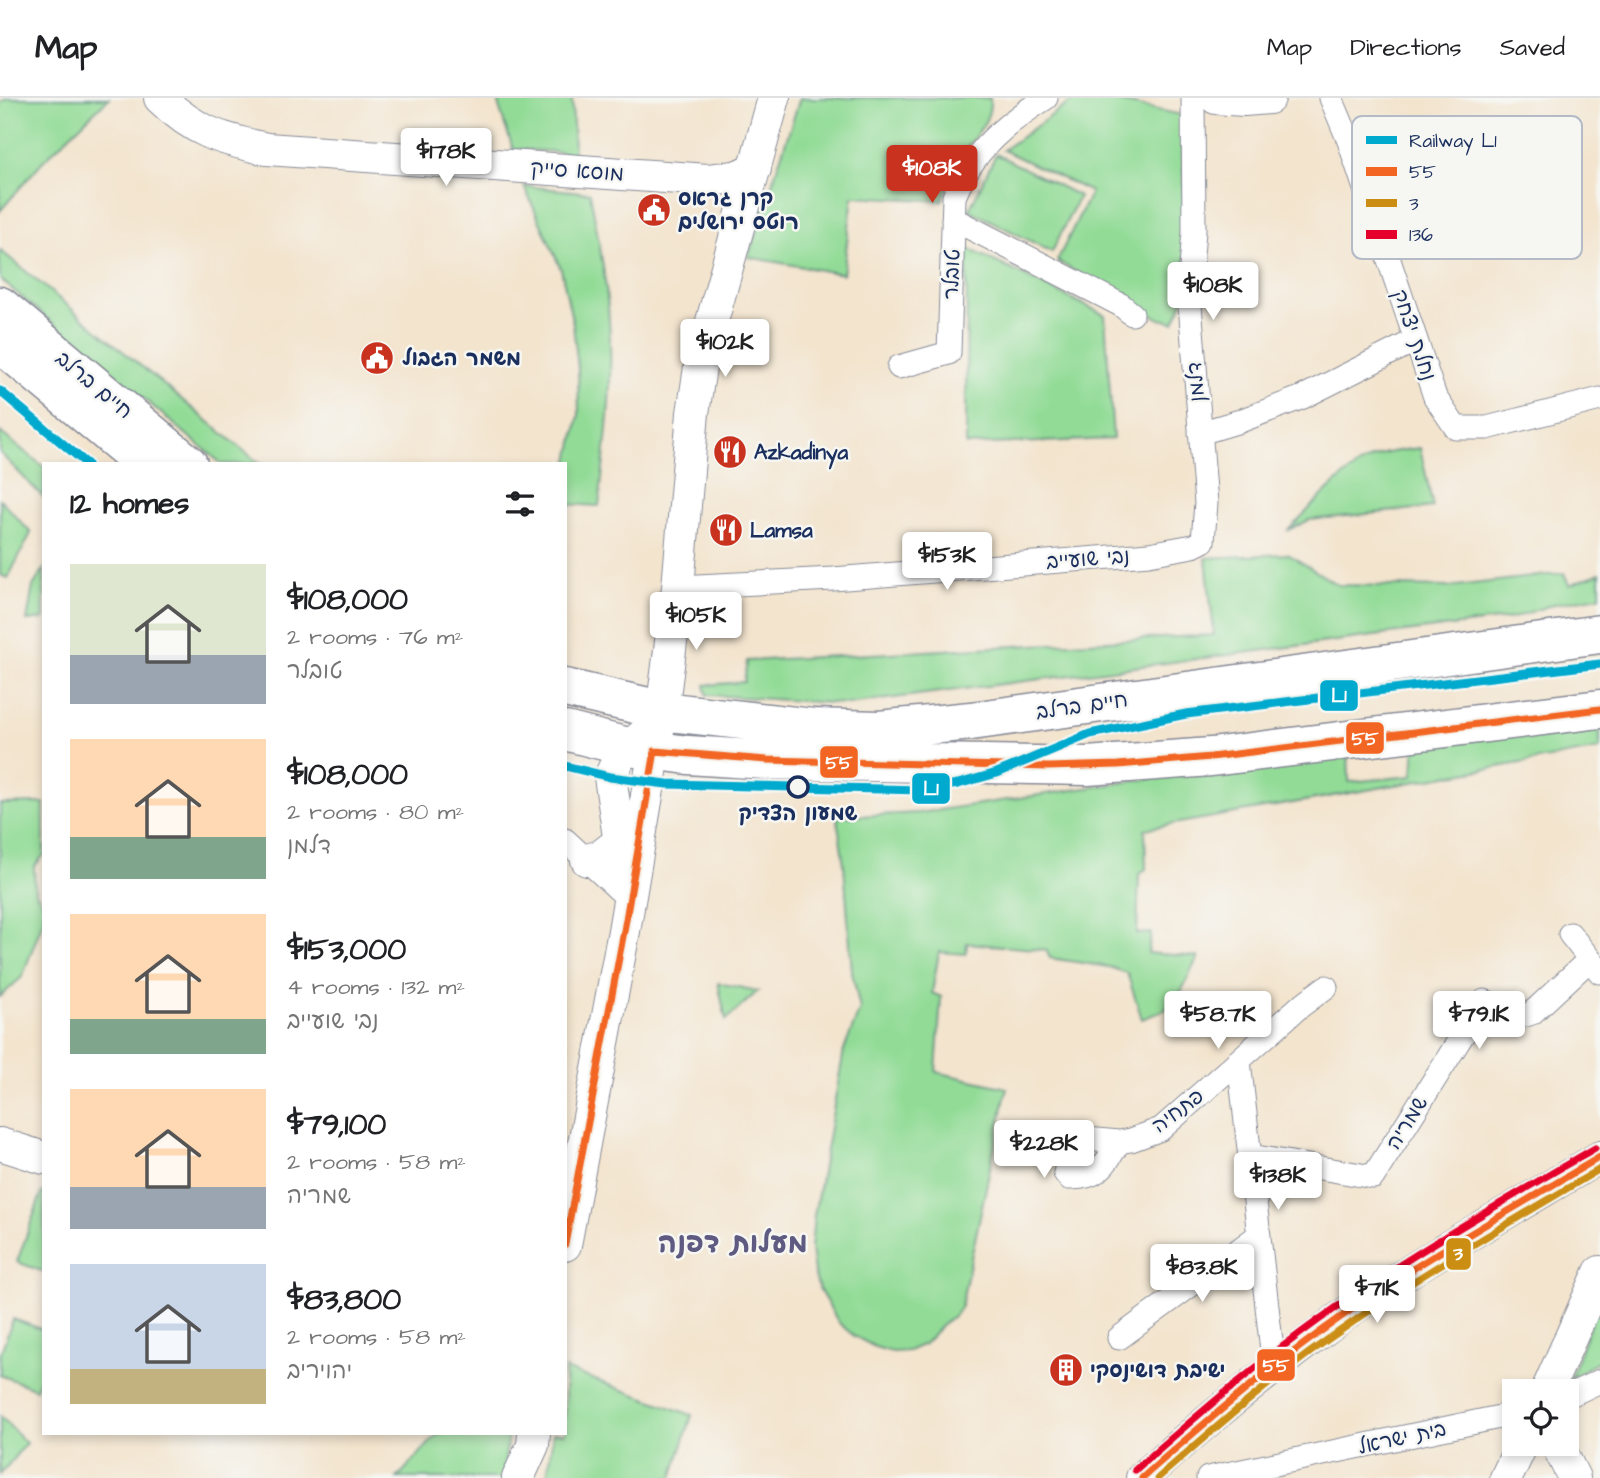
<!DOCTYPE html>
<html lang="en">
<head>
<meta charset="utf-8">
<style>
  body { margin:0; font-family:"Architects Daughter","Playpen Sans Hebrew",sans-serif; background:#f6f6f6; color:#202124; height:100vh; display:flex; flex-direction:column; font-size:26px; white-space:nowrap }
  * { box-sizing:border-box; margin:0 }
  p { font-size:23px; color:#757577 }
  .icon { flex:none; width:38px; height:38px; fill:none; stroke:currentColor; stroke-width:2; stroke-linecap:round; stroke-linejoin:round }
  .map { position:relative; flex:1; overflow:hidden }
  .drawer { position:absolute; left:42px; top:364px; width:525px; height:973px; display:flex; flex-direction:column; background:#fff; border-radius:0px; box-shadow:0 4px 10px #0003 }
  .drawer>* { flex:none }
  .controls { position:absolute; left:1502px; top:1281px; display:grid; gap:14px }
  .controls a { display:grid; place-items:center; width:77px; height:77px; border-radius:0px; background:#fff; box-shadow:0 4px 10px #0003; font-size:35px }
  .price { position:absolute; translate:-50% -60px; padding:0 16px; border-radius:7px; background:#fff; color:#222; font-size:23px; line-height:46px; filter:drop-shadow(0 2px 4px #0008) }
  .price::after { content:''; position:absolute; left:50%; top:42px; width:21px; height:16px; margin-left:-10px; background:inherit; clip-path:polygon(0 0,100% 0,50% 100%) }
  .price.active { background:#c8321e; color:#fff }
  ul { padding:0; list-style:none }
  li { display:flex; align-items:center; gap:21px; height:175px; padding:0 28px }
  li span { display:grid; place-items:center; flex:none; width:196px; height:140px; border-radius:0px; color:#555 }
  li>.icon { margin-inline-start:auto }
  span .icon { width:84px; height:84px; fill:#fffc; stroke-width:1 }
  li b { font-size:30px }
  h2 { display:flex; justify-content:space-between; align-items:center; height:84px; padding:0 28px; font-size:30px }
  header { display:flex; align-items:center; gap:42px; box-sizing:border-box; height:98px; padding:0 35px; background:#fff; border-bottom:2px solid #e0e0e0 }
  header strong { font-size:33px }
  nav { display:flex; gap:38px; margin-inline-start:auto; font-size:24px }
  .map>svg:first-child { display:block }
</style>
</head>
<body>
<header>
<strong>Map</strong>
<nav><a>Map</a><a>Directions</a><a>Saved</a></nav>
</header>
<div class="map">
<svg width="1600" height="1380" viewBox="0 0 1600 1380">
  <rect width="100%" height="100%" fill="#f6f6f2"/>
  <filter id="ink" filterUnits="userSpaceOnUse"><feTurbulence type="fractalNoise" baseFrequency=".0143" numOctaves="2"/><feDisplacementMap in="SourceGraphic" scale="14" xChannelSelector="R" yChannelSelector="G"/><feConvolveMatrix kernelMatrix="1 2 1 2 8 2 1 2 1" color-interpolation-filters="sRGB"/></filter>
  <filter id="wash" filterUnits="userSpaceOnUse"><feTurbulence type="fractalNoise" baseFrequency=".00686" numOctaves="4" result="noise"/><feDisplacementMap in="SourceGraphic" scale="28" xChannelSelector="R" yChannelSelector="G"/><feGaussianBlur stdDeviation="1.57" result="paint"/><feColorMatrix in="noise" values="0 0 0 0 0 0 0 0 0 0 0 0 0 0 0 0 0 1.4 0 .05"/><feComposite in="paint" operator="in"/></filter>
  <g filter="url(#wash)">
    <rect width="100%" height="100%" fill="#f3e4ce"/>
    <!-- green -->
    <path fill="#92db96" stroke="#56857a" stroke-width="2" d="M7,0h102l-67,64 -42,49v-108z
      M499,0h73l2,55 -61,-4 -14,-42z
      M800,0h190c2,25 -17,38 -28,57 -8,15 -14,31 -20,46l-89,-5 -10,78 -95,-17z
      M1076,0h26l80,17 4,180 -12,27 -14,-3 -103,-58 34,-69 -88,-42z
      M996,56l83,42 -27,56 -83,-42z
      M524,88l66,7c9,49 19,98 20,148 2,55 -5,110 -11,165l-34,-2v-25l14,-64 -1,-46 -5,-45 -12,-55z
      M967,150l138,67 8,124 -147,6z
      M0,152l260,214h-38l-222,-185z
      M0,334l44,35v31l-44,-45z
      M1420,350l13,59 -124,13 -22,11c25,-24 49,-53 79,-70 16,-9 36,-11 54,-13z
      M0,401l31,34 -23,45 -8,-3z
      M1288,456l50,31 110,2 116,-14 5,12 31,-12v23l-46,8 -41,14 -665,86 -141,-9 -2,-10 39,-3 3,-21 467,-26 -8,-77z
      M44,471v50l-17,2 6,-35z
      M1600,630v21l-455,80 1,40 -7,5 -2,60 14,-1 -3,20 50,4 -17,35 -16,18 -23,9 -15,-46 -18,-6 -59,-9 -4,-8 -79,-7 -1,11 -27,-2 -7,41 9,4 -5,75 71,16 -46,218 -6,9 -8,5 -23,24 -16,7 -16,1 -17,-5 -21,-11 -15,-13 -20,-34 -5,-16 -3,-25 3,-32 30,-166 16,-41 -8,-37 -8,-107 -7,-48 82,-4 429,-64 1,33 64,-6 2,-33z
      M44,705v52l-10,12 1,24 9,14v13l-22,59 -22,20v-193z
      M718,885l40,8 -32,29z
      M42,1094l2,1v79l-27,-10z
      M1597,1208l3,6v49l-30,17z
      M13,1221l31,11v37l-8,22 -36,-14v-20z
      M565,1271l127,46 -20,63h-125l6,-45h12z
      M0,1318l26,27 -26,32z
      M439,1335h69l-5,45h-106z"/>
  </g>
  <g filter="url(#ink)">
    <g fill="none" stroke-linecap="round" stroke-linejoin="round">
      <!-- street casing -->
      <g stroke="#878a96" stroke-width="25">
        <path id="street" d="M1331,0l18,43 86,256 21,31h31l113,-29
          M953,121l168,86 11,9
          M899,269l50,-14 5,-156c17,-45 52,-74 92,-99
          M1200,335l40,-12 63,-24 113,-57
          M678,489l155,-8 316,-25 44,-8 10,-5 3,-38 -17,-211 5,-61 -1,-133
          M565,742l64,59
          M1570,836l30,38
          M1239,963l35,307
          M1119,1044c-14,23 -20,37 -50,36l-4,-5 10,-35 44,4 12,-2 30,-11 137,-121 28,-21
          M1250,1058l123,21 111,-176 39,15 9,-3 58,-54
          M1119,1240l140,-103
          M1566,1299l34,-16
          M1208,1380l306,-64"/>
      </g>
      <!-- secondary casing -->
      <g stroke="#878a96" stroke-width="34">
        <path id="secondary" d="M160,0c35,34 60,41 107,51l441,31 27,-3 20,-8
          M1216,0l28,2 25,-2
          M587,762l14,-4 18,-14
          M625,779l-15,-100 11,-23 23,-20
          M0,1046l44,14
          M565,1147l59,-314 41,-242 13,-102 15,-174 8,-52 73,-263
          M1547,1293l53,-119
          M1557,1346l17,34
          M518,1380l15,-33 1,-12
          M1142,1380c63,-57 130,-111 199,-161 83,-58 172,-108 259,-160
          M1506,1380l16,-34"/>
      </g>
      <!-- highway casing -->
      <g stroke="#878a96" stroke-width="41">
        <path id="highway" d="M0,208l188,158
          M0,245l145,121
          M565,590l105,24 143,16 66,2 92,-9 629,-87
          M565,633l63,16 60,8 79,5 320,6 124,-9 389,-48"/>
      </g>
      <!-- street -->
      <use href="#street" stroke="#fff" stroke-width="23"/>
      <!-- secondary -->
      <use href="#secondary" stroke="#fff" stroke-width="32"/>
      <!-- highway -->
      <use href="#highway" stroke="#fff" stroke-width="38"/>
      <!-- bus-1 casing -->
      <g stroke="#f6f6f2" stroke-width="12">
        <path id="bus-1" d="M655,653l112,9 281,7 70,-2 93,-8 389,-48
          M565,1146l59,-313 31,-180
          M1142,1380c64,-57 129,-112 199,-161 83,-59 172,-108 259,-160"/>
      </g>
      <!-- bus-2 casing -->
      <g stroke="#f6f6f2" stroke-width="12">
        <path id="bus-2" d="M1158,1380c61,-54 124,-108 192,-154 80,-56 166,-105 250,-155"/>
      </g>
      <!-- bus-3 casing -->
      <g stroke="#f6f6f2" stroke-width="12">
        <path id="bus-3" d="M1135,1372c65,-57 131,-114 202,-163 83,-58 171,-108 258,-159"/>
      </g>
      <!-- bus-1 -->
      <use href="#bus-1" stroke="#f26522" stroke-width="7"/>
      <!-- bus-2 -->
      <use href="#bus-2" stroke="#cb8e13" stroke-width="7"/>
      <!-- bus-3 -->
      <use href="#bus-3" stroke="#e4002b" stroke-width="7"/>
      <!-- rail-1 casing -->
      <g stroke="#f6f6f2" stroke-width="14">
        <path id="rail-1" d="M0,293l87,73
          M565,668l45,11 57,7 256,6 35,-6 39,-11 93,-39 96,-20 414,-50"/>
      </g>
      <!-- rail-1 -->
      <use href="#rail-1" stroke="#00a9ce" stroke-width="9"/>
    </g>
  </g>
  <!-- icons -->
  <defs>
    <g id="civic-disc" transform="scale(1.75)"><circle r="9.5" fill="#c8321e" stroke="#f6f6f2"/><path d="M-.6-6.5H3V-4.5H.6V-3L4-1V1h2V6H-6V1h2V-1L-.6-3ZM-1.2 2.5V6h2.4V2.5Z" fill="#fff"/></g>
    <g id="restaurant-disc" transform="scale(1.75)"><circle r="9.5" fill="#c8321e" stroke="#f6f6f2"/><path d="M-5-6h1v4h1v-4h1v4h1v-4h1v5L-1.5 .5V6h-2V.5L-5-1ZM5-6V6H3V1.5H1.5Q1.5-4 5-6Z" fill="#fff"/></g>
    <g id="building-disc" transform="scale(1.75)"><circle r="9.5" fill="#c8321e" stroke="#f6f6f2"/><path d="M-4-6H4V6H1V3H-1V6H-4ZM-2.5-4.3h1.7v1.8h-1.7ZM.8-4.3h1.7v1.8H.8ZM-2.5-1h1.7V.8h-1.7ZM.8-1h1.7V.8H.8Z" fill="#fff"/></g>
  </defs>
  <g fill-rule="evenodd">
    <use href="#civic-disc" x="654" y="112"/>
    <use href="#civic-disc" x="377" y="260"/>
    <use href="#restaurant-disc" x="730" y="354"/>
    <use href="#restaurant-disc" x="726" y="432"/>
    <use href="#building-disc" x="1066" y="1272"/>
  </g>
  <!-- markers -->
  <circle fill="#f6f6f2" stroke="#1b2f5e" stroke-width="3.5" cx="798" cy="689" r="10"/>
  <g text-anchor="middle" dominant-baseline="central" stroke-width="5" stroke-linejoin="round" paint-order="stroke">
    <!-- street labels -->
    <g font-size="21" fill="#1b2f5e" stroke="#f6f6f2">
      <text transform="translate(577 73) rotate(4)">מוסא סייק</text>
      <text transform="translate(952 176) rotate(-88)">טובלר</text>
      <text transform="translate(1414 237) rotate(71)">נחלת יצחק</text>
      <text transform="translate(1196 284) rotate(-95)">דלמן</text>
      <text transform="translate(94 287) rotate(40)">חיים ברלב</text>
      <text transform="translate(1088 461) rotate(-4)">נבי שועייב</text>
      <text transform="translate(1082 608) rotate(-8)">חיים ברלב</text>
      <text transform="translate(1178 1013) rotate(-37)">פתחיה</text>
      <text transform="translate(1407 1025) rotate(-58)">שמריה</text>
      <text transform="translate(1402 1340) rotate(-12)">בית ישראל</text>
    </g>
    <!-- poi labels -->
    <g font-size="21" font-weight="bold" fill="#1b2f5e" stroke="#f6f6f2" text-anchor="start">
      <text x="678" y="100">קרן גראס<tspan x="678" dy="24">רוטס ירושלים</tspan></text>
      <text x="402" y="260">משמר הגבול</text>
      <text x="754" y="354">Azkadinya</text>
      <text x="750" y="432">Lamsa</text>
      <text x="1090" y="1272">ישיבת דושינסקי</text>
    </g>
    <!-- stop labels -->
    <g font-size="21" font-weight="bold" fill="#1b2f5e" stroke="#f6f6f2">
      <text x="798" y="715">שמעון הצדיק</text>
    </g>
    <!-- district labels -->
    <g font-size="28" font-weight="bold" fill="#5f5a82" stroke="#f6f6f2">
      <text x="733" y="1145">מעלות דפנה</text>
    </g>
  </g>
  <!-- legend -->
  <rect x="1352" y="18" width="230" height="143" rx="10" fill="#f6f6f2" stroke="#b4bac6" stroke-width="2"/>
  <rect x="1366" y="38" width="31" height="8" fill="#00a9ce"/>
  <rect x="1366" y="69" width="31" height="9" fill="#f26522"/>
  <rect x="1366" y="101" width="31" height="8" fill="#cb8e13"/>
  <rect x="1366" y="132" width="31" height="9" fill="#e4002b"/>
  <g font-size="19" fill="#1b2f5e">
    <text x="1409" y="49">Railway L1</text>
    <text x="1409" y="80">55</text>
    <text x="1409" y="112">3</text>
    <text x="1409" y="143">136</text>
  </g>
  <g stroke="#f6f6f2" stroke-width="2.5">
    <rect x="1319" y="581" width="40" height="33" rx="7" fill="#00a9ce"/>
    <rect x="1345" y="623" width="40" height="34" rx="7" fill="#f26522"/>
    <rect x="819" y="647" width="40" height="34" rx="7" fill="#f26522"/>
    <rect x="911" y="674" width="40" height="33" rx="7" fill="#00a9ce"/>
    <rect x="1445" y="1139" width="27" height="34" rx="7" fill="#cb8e13"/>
    <rect x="1256" y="1250" width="40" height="34" rx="7" fill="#f26522"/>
  </g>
  <g font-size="19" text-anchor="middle" font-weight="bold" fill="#fff">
    <text x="1339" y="604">L1</text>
    <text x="1365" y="647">55</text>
    <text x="839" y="671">55</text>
    <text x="931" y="697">L1</text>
    <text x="1458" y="1162">3</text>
    <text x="1276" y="1274">55</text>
  </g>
</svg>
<div class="controls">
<a><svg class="icon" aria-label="locate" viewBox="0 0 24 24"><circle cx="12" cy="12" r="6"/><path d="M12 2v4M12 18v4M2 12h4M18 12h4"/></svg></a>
</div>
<b class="price" style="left:446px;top:90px">$178K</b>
<b class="price active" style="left:932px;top:107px">$108K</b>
<b class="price" style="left:1213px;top:224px">$108K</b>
<b class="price" style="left:725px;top:281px">$102K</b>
<b class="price" style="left:947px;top:494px">$153K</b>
<b class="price" style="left:696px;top:554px">$105K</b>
<b class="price" style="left:1218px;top:953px">$58.7K</b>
<b class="price" style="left:1479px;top:953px">$79.1K</b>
<b class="price" style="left:1044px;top:1082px">$228K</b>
<b class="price" style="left:1278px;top:1114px">$138K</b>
<b class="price" style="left:1202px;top:1206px">$83.8K</b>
<b class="price" style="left:1377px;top:1227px">$71K</b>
<section class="drawer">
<h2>12 homes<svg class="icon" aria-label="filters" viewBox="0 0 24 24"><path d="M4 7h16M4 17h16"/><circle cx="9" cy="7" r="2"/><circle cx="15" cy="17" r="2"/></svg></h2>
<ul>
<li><span style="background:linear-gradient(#dfe7d0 65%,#9aa5b1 0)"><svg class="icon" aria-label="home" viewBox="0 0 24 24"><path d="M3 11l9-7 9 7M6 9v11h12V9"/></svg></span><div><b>$108,000</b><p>2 rooms · 76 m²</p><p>טובלר</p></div></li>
<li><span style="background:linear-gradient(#ffd9b3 70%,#7fa58c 0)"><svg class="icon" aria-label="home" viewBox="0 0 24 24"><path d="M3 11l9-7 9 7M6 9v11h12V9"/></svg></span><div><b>$108,000</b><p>2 rooms · 80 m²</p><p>דלמן</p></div></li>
<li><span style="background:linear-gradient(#ffd9b3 75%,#7fa58c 0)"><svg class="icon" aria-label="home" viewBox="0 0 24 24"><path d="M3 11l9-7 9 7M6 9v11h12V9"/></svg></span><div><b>$153,000</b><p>4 rooms · 132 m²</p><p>נבי שועייב</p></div></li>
<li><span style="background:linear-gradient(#ffd9b3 70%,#9aa5b1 0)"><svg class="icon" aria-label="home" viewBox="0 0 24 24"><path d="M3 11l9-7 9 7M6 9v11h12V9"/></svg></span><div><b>$79,100</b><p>2 rooms · 58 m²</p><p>שמריה</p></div></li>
<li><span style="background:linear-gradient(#c9d6e8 75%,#c2b280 0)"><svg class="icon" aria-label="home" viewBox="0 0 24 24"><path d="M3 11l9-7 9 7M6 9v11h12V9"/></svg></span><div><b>$83,800</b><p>2 rooms · 58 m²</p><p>יהויריב</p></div></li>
</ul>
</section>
</div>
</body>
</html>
